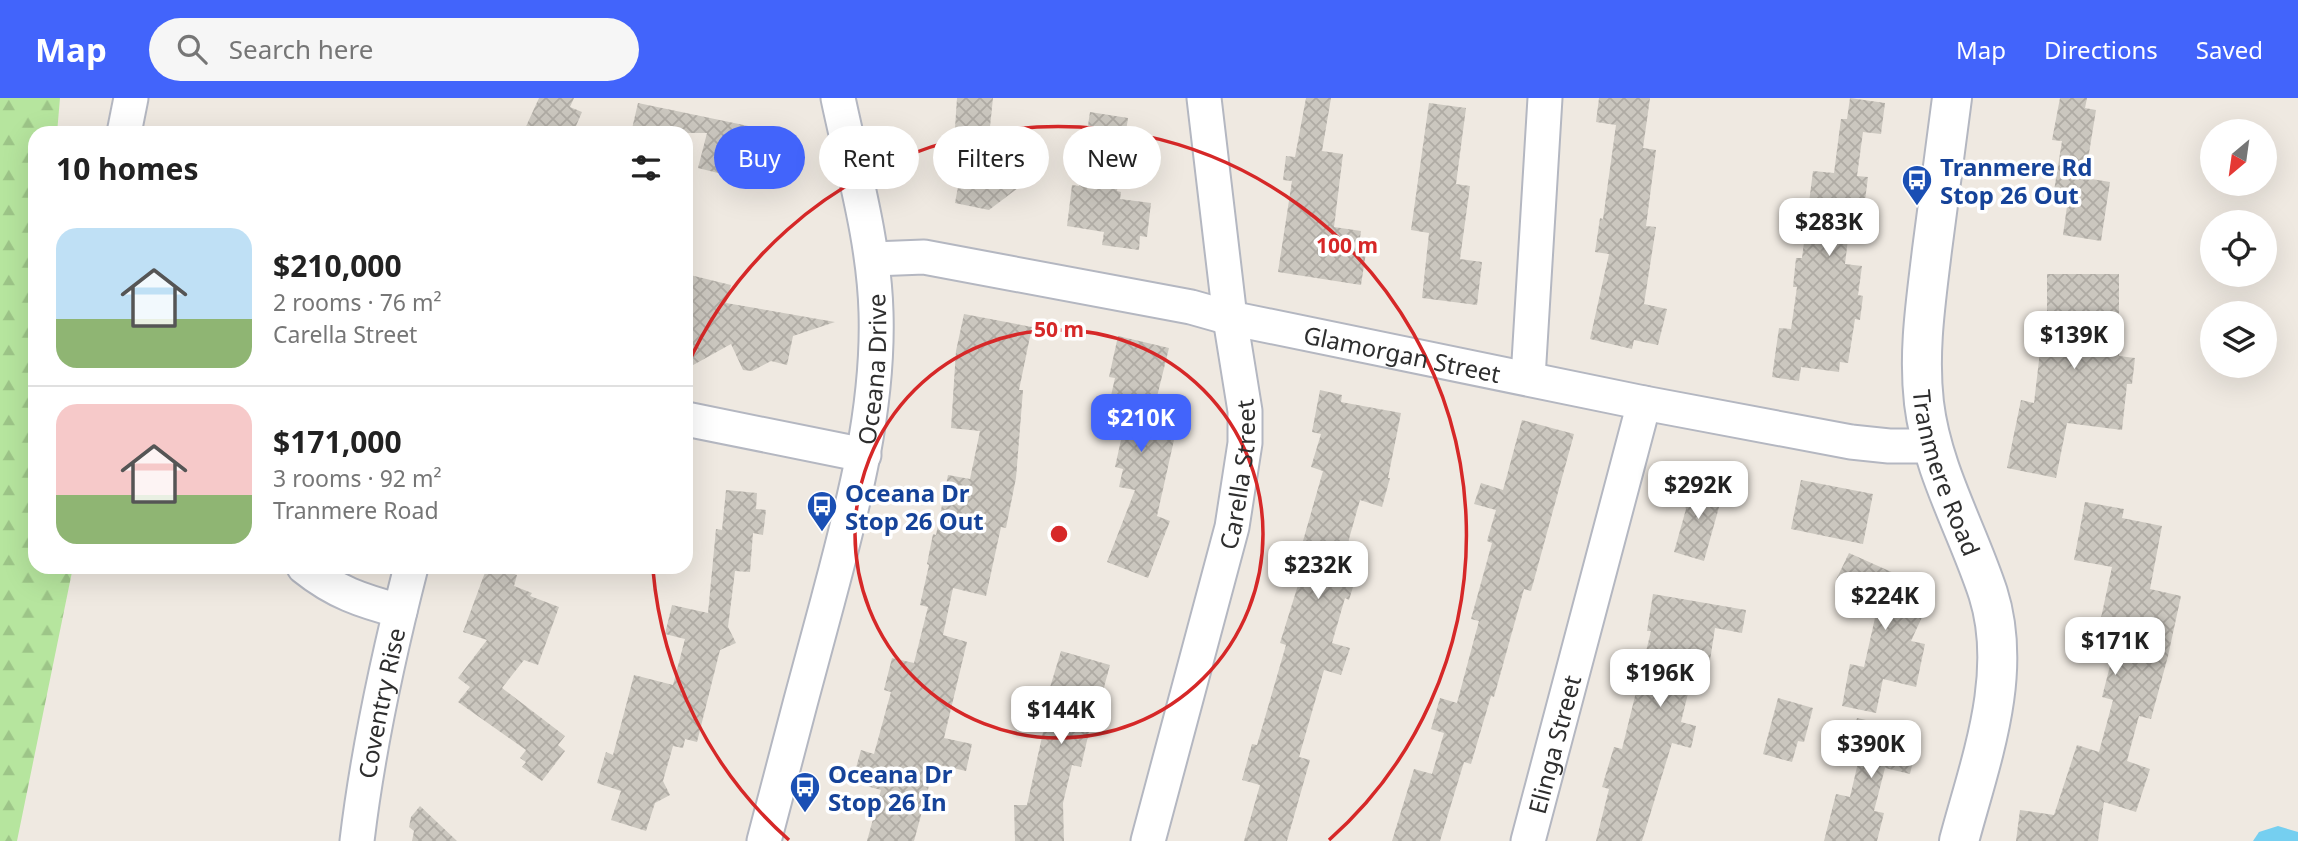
<!DOCTYPE html>
<html lang="en">
<head>
<meta charset="utf-8">
<style>
  body { margin:0; font-family:"Noto Sans",sans-serif; background:#f6f6f6; color:#222; height:100vh; display:flex; flex-direction:column; font-size:26px; white-space:nowrap }
  * { box-sizing:border-box; margin:0 }
  p { font-size:23px; color:#767676 }
  .icon { flex:none; width:38px; height:38px; fill:none; stroke:currentColor; stroke-width:2; stroke-linecap:round; stroke-linejoin:round }
  .map { position:relative; flex:1; overflow:hidden }
  .panel { position:absolute; left:28px; top:28px; width:665px; height:448px; display:flex; flex-direction:column; background:#fff; border-radius:21px; box-shadow:0 7px 28px #0002 }
  .panel>* { flex:none }
  .hud { position:absolute; left:714px; top:28px; width:665px; height:63px; display:flex; gap:14px }
  .needle { width:46px; rotate:209deg }
  .fabs { position:absolute; left:2200px; top:21px; display:grid; gap:14px }
  .fabs a { display:grid; place-items:center; width:77px; height:77px; border-radius:50%; background:#fff; box-shadow:0 7px 28px #0002; font-size:35px }
  .price { position:absolute; translate:-50% -60px; padding:0 16px; border-radius:14px; background:#fff; color:#222; font-size:23px; line-height:46px; filter:drop-shadow(0 2px 4px #0008) }
  .price::after { content:''; position:absolute; left:50%; top:42px; width:21px; height:16px; margin-left:-10px; background:inherit; clip-path:polygon(0 0,100% 0,50% 100%) }
  .price.selected { background:#4264fb; color:#fff }
  ul { padding:0; list-style:none }
  li { display:flex; align-items:center; gap:21px; height:175px; padding:0 28px }
  li+li { border-top:2px solid #e0e0e0 }
  li span { display:grid; place-items:center; flex:none; width:196px; height:140px; border-radius:21px; color:#555 }
  li>.icon { margin-inline-start:auto }
  span .icon { width:84px; height:84px; fill:#fffc; stroke-width:1 }
  li b { font-size:30px }
  h2 { display:flex; justify-content:space-between; align-items:center; height:84px; padding:0 28px; font-size:30px }
  .tag { padding:0 24px; border-radius:32px; background:#fff; box-shadow:0 7px 28px #0002; font-size:24px; line-height:63px }
  .tag.selected { background:#4264fb; color:#fff }
  header { display:flex; align-items:center; gap:42px; box-sizing:border-box; height:98px; padding:0 35px; background:#4264fb; color:#fff }
  header strong { font-size:33px }
  nav { display:flex; gap:38px; margin-inline-start:auto; font-size:24px }
  .search { width:490px; height:63px; background:#f6f6f6; display:flex; align-items:center; gap:18px; box-sizing:border-box; padding:0 24px; border-radius:38px; color:#767676; font-size:26px }
  .map>svg:first-child { display:block }
</style>
</head>
<body>
<header>
<strong>Map</strong>
<div class="search"><svg class="icon" aria-label="search" viewBox="0 0 24 24"><circle cx="10" cy="10" r="6"/><path d="M15 15l6 6"/></svg>Search here</div>
<nav><a>Map</a><a>Directions</a><a>Saved</a></nav>
</header>
<div class="map">
<svg width="2298" height="743" viewBox="0 0 2298 743">
  <defs>
    <pattern id="forest-firs" width="22" height="20" patternUnits="userSpaceOnUse" patternTransform="scale(1.75)"><rect width="22" height="20" fill="#b6e59e"/><path d="M5 1l3.5 6h-7zM16 11l3.5 6h-7z" fill="#9dc588"/></pattern>
    <pattern id="building-cross-hatch" width="8" height="8" patternUnits="userSpaceOnUse" patternTransform="scale(1.75)"><rect width="8" height="8" fill="#cbc7bf"/><path d="M0 0l8 8M0 8l8-8" fill="none" stroke="#afaba4"/></pattern>
  </defs>
  <rect width="100%" height="100%" fill="#efe9e1"/>
  <!-- forest -->
  <path fill="url(#forest-firs)" d="M0,0h60l-3,35h-22v434h38l-56,274h-17z"/>
  <!-- water -->
  <path fill="#75cff0" d="M2278,728l20,6v9h-45l6,-9z"/>
  <!-- building -->
  <path fill="url(#building-cross-hatch)" d="M539,0h35l-4,9 12,5 -9,21h-50z
    M957,0h36l-5,48 9,1 -1,6 16,3 -3,16 25,4 -45,34 -34,-7 3,-16 -5,-1 10,-57 -8,-1z
    M1306,0h25l-9,53 21,3 -9,73 27,4 -2,14 8,1 -6,39 -83,-13 14,-91 -9,-1 3,-24 9,1z
    M1599,0h51l-7,50 13,2 -10,76 10,1 -12,77 23,5 -9,36 -24,-5 -2,9 -42,-10 19,-85 -14,-2 5,-34 3,1 13,-94 -20,-3z
    M1850,0l35,5 -4,31 -18,-2 -6,44 11,1 -4,31 -12,-2 -7,58 17,2 -4,29 5,1 -3,24 -5,-1 -7,44 -8,-1 -1,10 -38,-5 -2,14 -27,-4 7,-49 12,1 6,-42h-4l3,-29h6l11,-87 21,2 7,-54h6z
    M2060,0h27l-2,10 11,2 -11,68 25,4 -9,59 -38,-6 5,-36 -15,-2 9,-56 -10,-1z
    M638,5l120,25 -12,52 -48,-12 9,-35h-76z
    M1429,5l37,5 -10,76 14,2 -10,73 22,3 -5,43 -55,-7 7,-65 -18,-3z
    M1090,14l38,6 -11,73 4,1 -1,7 31,4 -4,34 -7,-1 -1,14 -37,-5 2,-13 -37,-6 5,-41 7,1z
    M686,176l45,11 -5,18 109,19 -42,14 -6,29 -16,-4 -19,10 -9,-1 -12,-26 -45,25z
    M2047,176h72v82l16,2 -3,26h-5l-5,46 -55,-7 -11,55 -49,-10 14,-68 13,3 7,-60 6,1z
    M964,216l68,13 -13,63h4l-7,88 -10,50 -5,-1 -15,69 -33,-8 -10,47 24,7 -23,96 28,6 -6,27 -31,-7 -21,77h-47l14,-51 -29,-8 9,-32 13,4 17,-62 -7,-2 8,-32 22,5 14,-56 -8,-2 9,-40 -2,-1 6,-30 3,1 12,-60 22,4 10,-48 -29,-3 5,-77z
    M1118,238l51,12 -19,77 26,6 -19,85 13,5 -22,57 -41,-16 28,-72 -16,-3 4,-18 -8,-2 14,-63 -19,-4 5,-22 -6,-1z
    M1320,292l22,5 -1,7 60,11 -13,65h2l-8,29 -22,-7 -13,46 17,5 -15,49 -4,-2 -13,45 18,5 -9,27 -17,-5 -25,87 11,3 -23,81h-43l16,-56 -18,-5 10,-36 5,1 29,-100 -6,-2 18,-58 -7,-2 32,-112 -12,-4 10,-33 -9,-2z
    M1522,322l52,14 -43,157 -7,-2 -30,108 -3,-1 -20,68 -7,-2 -24,79h-48l22,-72 18,5 12,-41 -13,-4 9,-31 17,5 22,-82 -8,-2 21,-76 -5,-2 9,-31 -22,-6 7,-21 22,7z
    M1801,382l72,14 -10,50 -72,-15z
    M1716,384l5,18 -17,61 -30,-9 12,-43 -5,-17z
    M726,392l31,3 -1,16 10,1 -3,25 -10,-2 -3,39 -15,-1 -7,56 8,16 -16,7 -23,92 -12,-3 -2,9 -10,-2 -10,35 7,14 -15,8 -9,28 -35,-11 10,-29 -24,-8 9,-31 7,3 21,-80 39,10 12,-46 -20,-5 7,-29 36,8 8,-84 6,1z
    M2085,404l39,7 -2,9 40,8 -12,63 31,7 -13,60 -17,63 -12,-3 -12,45 23,8 -14,43 -32,-10 -6,39h-82l4,-31 34,5 23,-70 22,7 14,-52 -11,-3 17,-66 -20,-4 13,-60 -38,-7z
    M1849,455l85,38 -23,50 14,3 -9,43 -33,-8 -7,34 -34,-7 8,-42 14,3 15,-67 -43,-20z
    M487,469h9l21,8 -3,11 18,7 -2,3 29,11 -21,58 -14,-5 -22,28 63,48 -7,9 7,6 -23,30 -20,-14 4,-5 -6,-4 6,-8 -68,-48 12,-15 -12,-9 29,-38 -24,-8z
    M1653,496l93,16 -4,23 -27,-5 -6,39 -14,-2 -14,57 15,4 -5,22 -19,-5 -30,98h-46l13,-52 -7,-2 12,-40 8,2 29,-118h-4z
    M1061,553l49,14 -10,37 -4,-1 -15,66 -9,-2 -9,38 1,38h-49l-1,-36h13l22,-100 -4,-1z
    M1778,600l35,10 -9,34 -6,-1 -6,21 -29,-8z
    M1857,620l63,14 -10,42 -25,-6 -11,43 10,2 -7,28h-53l12,-47 14,3 13,-56 -11,-2z
    M420,708l37,35h-45l2,-10 -5,-4 2,-10z"/>
  <g fill="none" stroke-linecap="round" stroke-linejoin="round">
    <!-- street casing -->
    <g stroke="#b4b7c1" stroke-width="37">
      <g id="street">
        <path d="M124,35l7,-35"/>
        <path id="s1" d="M873,161l51,-2 267,50 39,11 414,85 207,39 38,4h43"/>
        <path d="M1528,280l17,-280"/>
        <path d="M686,321l178,36"/>
        <path d="M304,469c31,25 58,34 96,44"/>
        <path id="s2" d="M357,743c11,-93 31,-184 54,-274"/>
        <path id="s3" d="M764,743c21,-80 42,-161 64,-241 25,-94 51,-190 48,-288 -2,-72 -23,-143 -38,-214"/>
        <path id="s4" d="M1148,743l84,-314 13,-84v-32l-15,-93 -26,-220"/>
        <path id="s5" d="M1528,743l116,-438"/>
      </g>
    </g>
    <!-- secondary casing -->
    <g stroke="#b4b7c1" stroke-width="42">
      <g id="secondary">
        <path id="s6" d="M1952,0c-7,51 -13,101 -20,152 -6,51 -14,101 -8,153 8,67 43,126 64,190 26,82 -8,169 -29,248"/>
      </g>
    </g>
    <!-- street -->
    <use href="#street" stroke="#fff" stroke-width="33"/>
    <!-- secondary -->
    <use href="#secondary" stroke="#fff" stroke-width="38"/>
  </g>
  <!-- distance rings -->
  <g fill="none" stroke="#d62828" stroke-width="3.5">
    <circle cx="1059" cy="436" r="204"/>
    <path d="M789 742A408 408 0 0 1 653 472M686 270A408 408 0 1 1 1329 742"/>
  </g>
  <!-- icons -->
  <defs>
    <g id="bus-pin" transform="scale(1.575)"><path d="M0 17L-7.5 6A9.5 9.5 0 1 1 7.5 6Z" fill="#1a4fb4" stroke="#fff"/><path d="M-5-6H5V4H4V6H2V4H-2V6H-4V4H-5ZM-3.5-4V0h7V-4ZM-3.5 1.2v1.5H-2V1.2ZM2 1.2v1.5H3.5V1.2Z" fill="#fff"/></g>
  </defs>
  <g fill-rule="evenodd">
    <use href="#bus-pin" x="1917" y="82"/>
    <use href="#bus-pin" x="822" y="408"/>
    <use href="#bus-pin" x="805" y="689"/>
  </g>
  <g text-anchor="middle" dominant-baseline="central" stroke-width="7" stroke-linejoin="round" paint-order="stroke">
    <!-- transit labels -->
    <g font-size="24" font-weight="bold" fill="#164399" stroke="#fff" text-anchor="start">
      <text x="1940" y="68">Tranmere Rd<tspan x="1940" dy="28">Stop 26 Out</tspan></text>
      <text x="845" y="394">Oceana Dr<tspan x="845" dy="28">Stop 26 Out</tspan></text>
      <text x="828" y="675">Oceana Dr<tspan x="828" dy="28">Stop 26 In</tspan></text>
    </g>
    <!-- street labels -->
    <g font-size="24" fill="#2e2e2e" stroke="#fff">
      <text stroke="none"><textPath href="#s1" startOffset="539">Glamorgan Street</textPath></text>
      <text stroke="none"><textPath href="#s3" startOffset="485">Oceana Drive</textPath></text>
      <text stroke="none"><textPath href="#s6" startOffset="380">Tranmere Road</textPath></text>
      <text stroke="none"><textPath href="#s4" startOffset="378">Carella Street</textPath></text>
      <text stroke="none"><textPath href="#s2" startOffset="140">Coventry Rise</textPath></text>
      <text stroke="none"><textPath href="#s5" startOffset="100">Elinga Street</textPath></text>
    </g>
  </g>
  <circle cx="1059" cy="436" r="10" fill="#d62828" stroke="#fff" stroke-width="3.5"/>
  <g font-size="21" text-anchor="middle" font-weight="bold" fill="#d62828" stroke="#fff" stroke-width="7" stroke-linejoin="round" paint-order="stroke">
    <text x="1347" y="155">100 m</text>
    <text x="1059" y="239">50 m</text>
  </g>
</svg>
<div class="fabs">
<a><svg class="needle" viewBox="-14 -14 28 28"><path d="M0-13l5 13h-10z" fill="#e53935"/><path d="M0 13l5-13h-10z" fill="#767676"/></svg></a>
<a><svg class="icon" aria-label="locate" viewBox="0 0 24 24"><circle cx="12" cy="12" r="6"/><path d="M12 2v4M12 18v4M2 12h4M18 12h4"/></svg></a>
<a><svg class="icon" aria-label="layers" viewBox="0 0 24 24"><path d="M12 4l9 5-9 5-9-5zM3 14l9 5 9-5"/></svg></a>
</div>
<b class="price" style="left:1829px;top:160px">$283K</b>
<b class="price" style="left:2074px;top:273px">$139K</b>
<b class="price selected" style="left:1141px;top:356px">$210K</b>
<b class="price" style="left:1698px;top:423px">$292K</b>
<b class="price" style="left:1318px;top:503px">$232K</b>
<b class="price" style="left:1885px;top:534px">$224K</b>
<b class="price" style="left:2115px;top:579px">$171K</b>
<b class="price" style="left:1660px;top:611px">$196K</b>
<b class="price" style="left:1061px;top:648px">$144K</b>
<b class="price" style="left:1871px;top:682px">$390K</b>
<div class="hud">
<a class="tag selected">Buy</a>
<a class="tag">Rent</a>
<a class="tag">Filters</a>
<a class="tag">New</a>
</div>
<section class="panel">
<h2>10 homes<svg class="icon" aria-label="filters" viewBox="0 0 24 24"><path d="M4 7h16M4 17h16"/><circle cx="9" cy="7" r="2"/><circle cx="15" cy="17" r="2"/></svg></h2>
<ul>
<li><span style="background:linear-gradient(#bfe0f5 65%,#8fb573 0)"><svg class="icon" aria-label="home" viewBox="0 0 24 24"><path d="M3 11l9-7 9 7M6 9v11h12V9"/></svg></span><div><b>$210,000</b><p>2 rooms · 76 m²</p><p>Carella Street</p></div></li>
<li><span style="background:linear-gradient(#f6c9c9 65%,#8fb573 0)"><svg class="icon" aria-label="home" viewBox="0 0 24 24"><path d="M3 11l9-7 9 7M6 9v11h12V9"/></svg></span><div><b>$171,000</b><p>3 rooms · 92 m²</p><p>Tranmere Road</p></div></li>
</ul>
</section>
</div>
</body>
</html>
